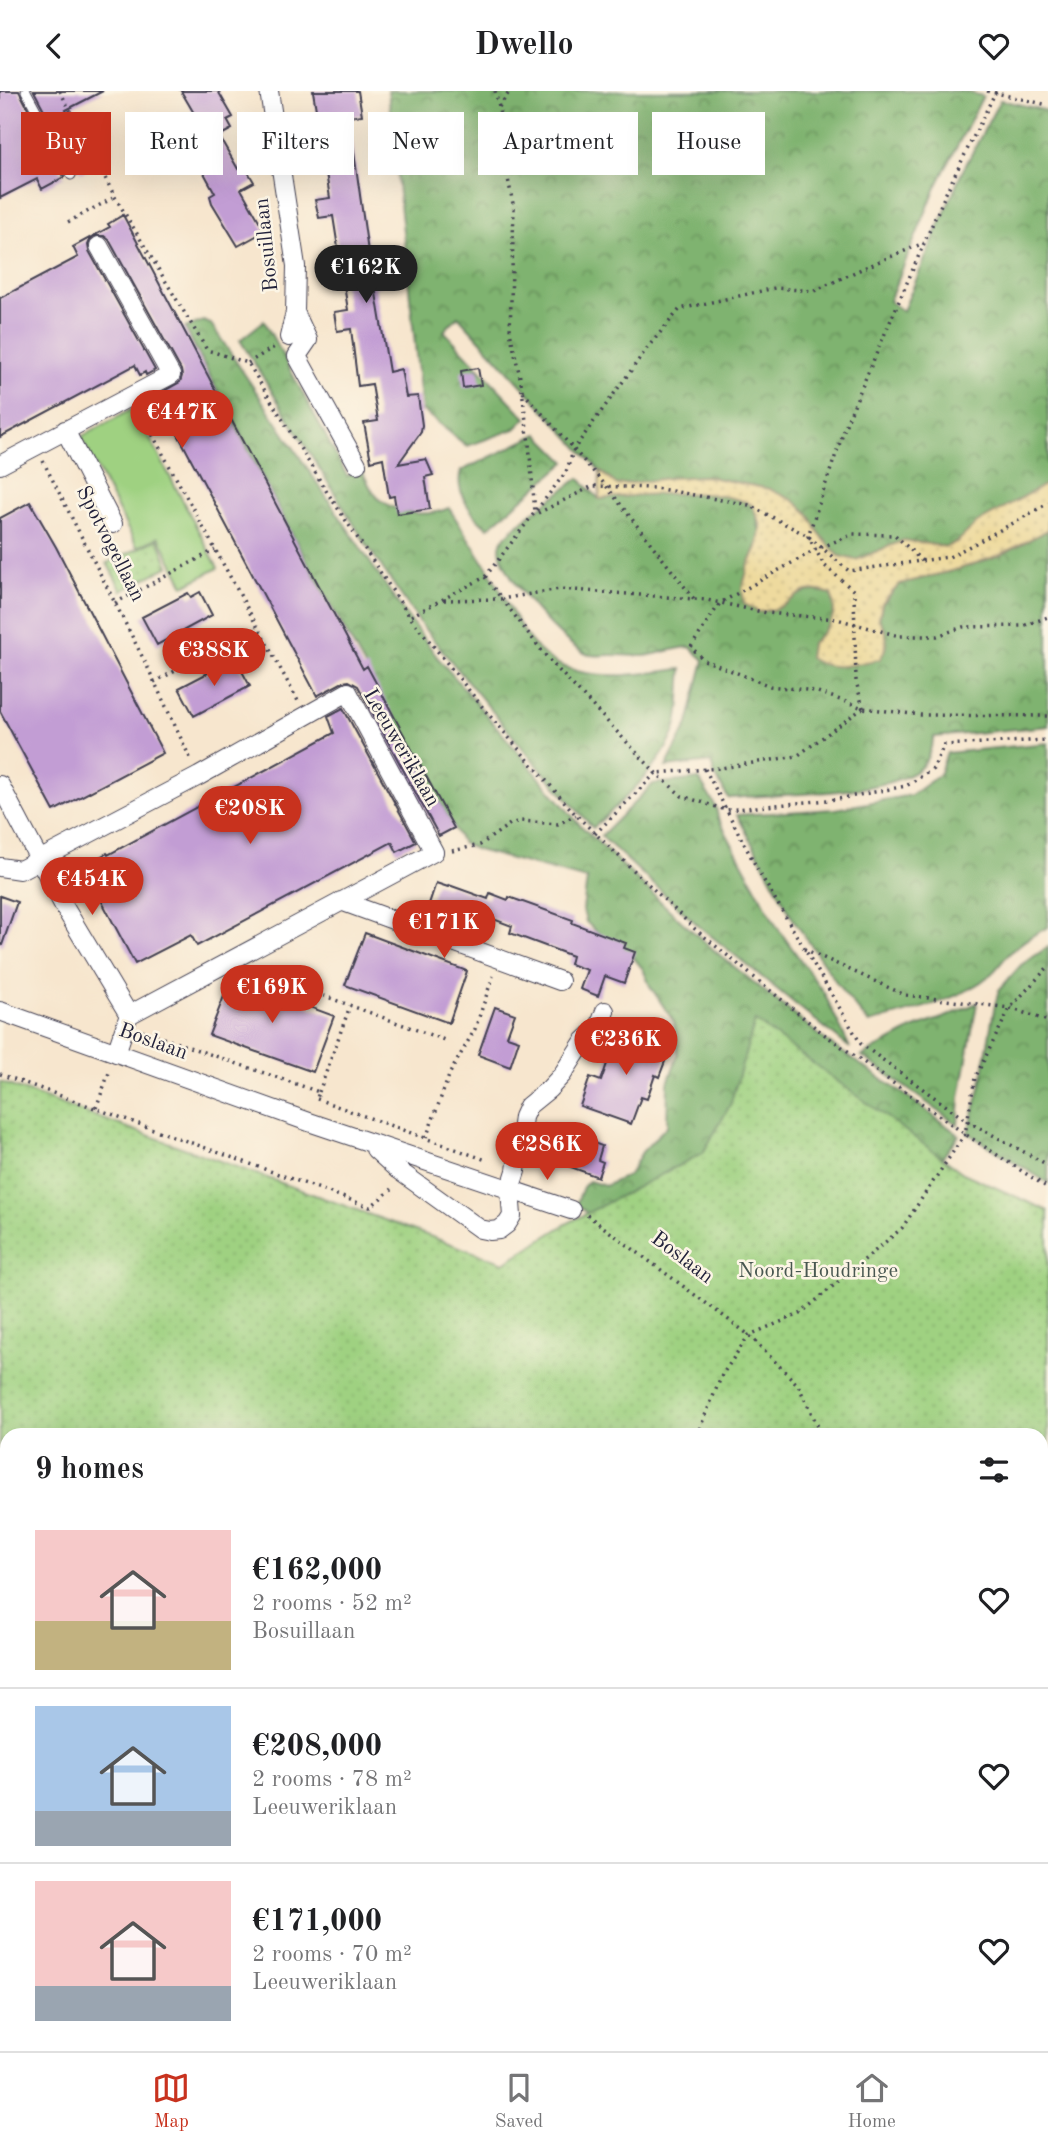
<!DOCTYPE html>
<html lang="en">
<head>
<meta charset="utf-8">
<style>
  body { margin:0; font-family:"Old Standard TT",serif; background:#f2f2f2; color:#202124; height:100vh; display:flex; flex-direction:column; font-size:26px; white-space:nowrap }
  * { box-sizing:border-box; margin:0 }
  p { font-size:23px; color:#757577 }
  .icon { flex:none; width:38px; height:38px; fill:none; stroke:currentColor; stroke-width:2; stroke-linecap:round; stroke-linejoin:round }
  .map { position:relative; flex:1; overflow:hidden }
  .sheet { position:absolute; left:0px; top:1337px; width:1048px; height:623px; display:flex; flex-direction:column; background:#fff; border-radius:21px 21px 0 0; box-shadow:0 7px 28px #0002 }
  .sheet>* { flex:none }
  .guide { position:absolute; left:21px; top:21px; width:1006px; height:63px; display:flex; gap:14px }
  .price { position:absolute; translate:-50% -60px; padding:0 16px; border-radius:24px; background:#c8321e; color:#fff; font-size:23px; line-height:46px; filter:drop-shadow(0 2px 4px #0008) }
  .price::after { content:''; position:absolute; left:50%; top:42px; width:21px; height:16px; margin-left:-10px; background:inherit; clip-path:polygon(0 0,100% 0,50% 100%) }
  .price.on { background:#222; color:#fff }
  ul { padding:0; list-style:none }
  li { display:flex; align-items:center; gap:21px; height:175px; padding:0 35px }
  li+li { border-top:2px solid #e0e0e0 }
  li span { display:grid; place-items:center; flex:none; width:196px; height:140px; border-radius:0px; color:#555 }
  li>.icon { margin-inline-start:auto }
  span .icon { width:84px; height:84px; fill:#fffc; stroke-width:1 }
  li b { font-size:30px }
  h2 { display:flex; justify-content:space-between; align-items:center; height:84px; padding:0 35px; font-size:30px }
  .chip { padding:0 24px; border-radius:0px; background:#fff; box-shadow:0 7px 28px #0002; font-size:24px; line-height:63px }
  .chip.on { background:#c8321e; color:#fff }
  header { display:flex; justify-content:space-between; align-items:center; height:91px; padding:0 35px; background:#fff; font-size:32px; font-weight:700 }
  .menu { display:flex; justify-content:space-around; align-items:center; height:98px; border-top:2px solid #e0e0e0; background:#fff; font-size:19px; color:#757577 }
  .menu a { display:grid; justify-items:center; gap:4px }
  .menu .on { color:#c8321e }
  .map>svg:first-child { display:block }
</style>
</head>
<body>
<header><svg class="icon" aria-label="back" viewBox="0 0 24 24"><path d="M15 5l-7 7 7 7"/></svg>Dwello<svg class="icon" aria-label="heart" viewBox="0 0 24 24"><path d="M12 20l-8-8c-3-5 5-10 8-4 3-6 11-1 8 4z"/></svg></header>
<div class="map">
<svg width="1048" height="1960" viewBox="0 0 1048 1960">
  <defs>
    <pattern id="forest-crowns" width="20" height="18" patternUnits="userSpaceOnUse" patternTransform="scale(1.75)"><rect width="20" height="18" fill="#7fb36f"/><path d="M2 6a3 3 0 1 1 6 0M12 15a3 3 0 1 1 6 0" fill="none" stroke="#68915c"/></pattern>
    <pattern id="sand-dots" width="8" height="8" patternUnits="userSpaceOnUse" patternTransform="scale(1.75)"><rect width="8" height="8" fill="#eeda9e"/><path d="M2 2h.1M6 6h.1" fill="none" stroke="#ccbb89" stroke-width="1.8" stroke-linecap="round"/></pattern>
    <pattern id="park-dots" width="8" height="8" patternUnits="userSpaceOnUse" patternTransform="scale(1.75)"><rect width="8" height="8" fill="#9fd181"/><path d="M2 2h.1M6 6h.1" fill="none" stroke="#89b370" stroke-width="1.8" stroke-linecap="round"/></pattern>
  </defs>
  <rect width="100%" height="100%" fill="#fcf5e5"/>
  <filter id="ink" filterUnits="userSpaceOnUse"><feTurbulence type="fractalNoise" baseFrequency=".0143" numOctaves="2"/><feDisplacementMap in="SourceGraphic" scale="14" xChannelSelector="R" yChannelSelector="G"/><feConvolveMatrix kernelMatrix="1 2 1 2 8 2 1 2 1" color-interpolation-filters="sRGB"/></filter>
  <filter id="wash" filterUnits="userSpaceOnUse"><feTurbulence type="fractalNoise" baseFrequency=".00686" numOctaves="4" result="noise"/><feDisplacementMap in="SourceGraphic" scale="28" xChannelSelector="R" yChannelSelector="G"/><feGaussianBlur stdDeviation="1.57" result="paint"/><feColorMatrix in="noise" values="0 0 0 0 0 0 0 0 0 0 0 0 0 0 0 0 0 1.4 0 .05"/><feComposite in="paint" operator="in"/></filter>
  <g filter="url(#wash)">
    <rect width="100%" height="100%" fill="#f7e6ce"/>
    <!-- green -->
    <path fill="#9fd181" stroke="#607a5e" stroke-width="2" d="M134,317l84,160 -34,18 -25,-49 -22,10 -56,-110z"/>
    <!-- forest -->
    <path fill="url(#forest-crowns)" stroke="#506a55" stroke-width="2" d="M388,0h573l22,5 -46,89 -48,116 14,10 58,-137 39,-74 48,11v372l-71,40 -19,18 -12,6 -42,-7 -48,20 -17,-4 -18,-20 -13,-23 -39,-24 -64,-13 -36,2 -52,7 -17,-14 -142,-155 -14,15 82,87 -11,11 -48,17 -45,-36z
      M203,230l8,3 183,274 44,60 141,166 102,97 40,35 108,87 79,54 51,38 -28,38 -335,46 -20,-14 7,-18 6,-6 16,5 24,-11 13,-23 25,-26 1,-43 10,-29 -4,-32 -24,-36 -7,-17 -14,-17 -32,-20 -11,-10 -3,-12 4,-31 -110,-29 -15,-7 -170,-309 -107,-206z
      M264,230l83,155 15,-5c6,11 11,26 23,32 19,12 44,14 64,5 16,26 34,51 49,78 17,30 32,68 67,81 36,15 79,6 117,2 -2,18 -1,37 -5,54 -8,37 -57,80 -84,105l-63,-71 -108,-131 -56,-82 -126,-204z
      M538,343l28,28 -78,66c-16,-13 -34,-35 -27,-57z
      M579,387l20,21c42,-4 115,-13 153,6 12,29 9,34 -4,62l28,41c20,-13 31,-22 56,-14 8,24 -5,35 -21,50l36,22 39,-35 -7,-12 3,-15 18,-20 59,-15 41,-14 48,-25v196l-114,11c-3,9 -5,22 -12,29 -28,30 -151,28 -194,32l-14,-25 -3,-11 -45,5 22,-43 16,-64 -14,-13c-17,1 -30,7 -46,9 -11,0 -22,-1 -33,-1 -6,0 -15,1 -21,0 -24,-5 -99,-89 -89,-112 6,-14 63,-53 78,-65z
      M1048,652v184c-14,7 -29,16 -40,28 -6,6 -11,14 -18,20 -30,26 -83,37 -121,48l-26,-31 -50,-73 -56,-104 98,-6 76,-14 28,-20 8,-22z
      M699,688l17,28 2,11 59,109 47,66 26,55 -150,-121 -99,-91 52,-52z
      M1048,856v236l-80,-50 13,-49 13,-75 5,-19 22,-25z
      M977,912l-17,94 -2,28 -96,-69 50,-27 36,-13z"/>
    <!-- sand -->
    <path fill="url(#sand-dots)" stroke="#887e6c" stroke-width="2" d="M600,380l17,14 52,-7 36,-2 64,13 24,11 15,13 13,23 18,20 17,4 48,-20 42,7 12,-6 19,-18 71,-40v47l-48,25 -41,14 -59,15 -18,20 -3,15c9,16 11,24 1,40 -25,5 -49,14 -71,-1l2,-14c16,-15 29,-26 20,-50 -32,-11 -32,6 -56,15 -5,1 -11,2 -16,3l-15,-8 -2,-15 6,-22 9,-20 4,-21 -9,-21c-38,-19 -111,-10 -153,-6z"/>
    <!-- park -->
    <path fill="url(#park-dots)" stroke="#607a5e" stroke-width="2" fill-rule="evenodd" d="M158,448l11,27 -47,25 -15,-28z
      M755,930l208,152 85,38v840h-1048v-969l504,181 62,-39 137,-71 27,-48zM1041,1344v609h-1034v-609z"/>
    <g id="blocks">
      <!-- building -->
      <path fill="#c29dd4" d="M0,0h19l45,86 -22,12 -5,-10 -37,19z
        M34,0h69l-37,19 30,56 -15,7 -2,-4 -3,1z
        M181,0h37l15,26 -6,3 5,9 -13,7 19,33 6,-4 10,17 -13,7 24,42 -27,15 -26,-43 -2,-7 5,-3 -28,-51 18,-10z
        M313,0h45l4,24 -13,2 20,142 10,-2 4,28 -8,2 14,85 12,-3 5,28 12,-1 4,29 -1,7 -23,32 28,-5 7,16 -8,2 5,32 -33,5 -3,-18 -5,1 -6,-39 -12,3 -7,-38 14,-2 -6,-37 -14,2 -7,-57 -14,2 -3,-19 14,-2 -6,-37 -14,2 -2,-10 -1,-9 14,-2 -6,-38 -14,2 -4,-18 15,-2 -6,-38 -14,2 -3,-19 14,-2z
        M123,124l240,454 4,-3 87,162 -15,8 -81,-150 -9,-5 -6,1 -26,14 -160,-301 23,-13 2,-6 -1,-6 -72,-130 -5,-4h-10l-4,4 -2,5 1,6 66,119 -9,5 -1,-3 -5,3 -5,-10 -135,72v-139l78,-41 -5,-10 37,-20 -2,-3z
        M478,277l3,17 -18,3 -2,-17z
        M30,411l26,45 107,206 -109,58 -54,-100v-193z
        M200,501l12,23 -55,30 -15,-28 46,-24 3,4z
        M237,571l13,24 -56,30 -15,-28 46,-24 3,4z
        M343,617l73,134 -19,10 -5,-10 -195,104 -6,-11 -56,29 -52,-98 24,-13 1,2 226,-122 -6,-17z
        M436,792l12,4 1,-2 39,14 2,-6 18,7 1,-3 64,23 -1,3 54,20 -2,5 11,4 -11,31 -19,-7 -7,20 -18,-7 7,-19 -17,-6 2,-8 -62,-23 2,-7 -29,-11 -5,15 -40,-14 2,-7 -11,-5z
        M0,805l17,6 -15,43 -2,-1z
        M365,842l102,38 -18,52 -104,-38z
        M231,887l103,38 -21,56 -104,-37z
        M495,916l20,7 -8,22 12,4 -9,27 -32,-12z
        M619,938l51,19 -11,29 -4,-2 -8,24 -6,-2 -10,27 -51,-18 10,-29 11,4z
        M545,1034l57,21 -4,14 5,2 -5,15 -63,-23z"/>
    </g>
  </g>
  <g filter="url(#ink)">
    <use href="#blocks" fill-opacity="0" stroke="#423f51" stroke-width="2"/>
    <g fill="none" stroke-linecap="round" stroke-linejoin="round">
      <!-- lane casing -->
      <g stroke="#423f51" stroke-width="11">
        <path id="lane" d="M26,0l45,84"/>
      </g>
      <!-- street casing -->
      <g stroke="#423f51" stroke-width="20">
        <path id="street" d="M269,0l27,175 -1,46 -6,25
          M295,221l13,28 -11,16 60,108
          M65,339l48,94
          M0,374l171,-90 -72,-129
          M0,694l66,125 63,105 -13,38
          M0,776l20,3 179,-94 149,-84 86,160 -305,163
          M341,810l219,80
          M0,920l309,111 262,88
          M375,1058l23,21 82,59 10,2 9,-1 8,-6 5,-8 -2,-26 6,-19 7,-54 5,-11 21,-17 13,-14 22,-34 15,-14 6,-16"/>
      </g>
      <!-- path -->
      <path stroke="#423f51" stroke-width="3.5" stroke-dasharray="2 5" stroke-linecap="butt" d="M60,0l55,106 92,153 41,13 79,129 83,125 74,92 92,106 119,114 126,103 144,102 83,54
        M495,0l4,16 5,51 10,51 -4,122 11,51 8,62 6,68
        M987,0l61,14
        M499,16l11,-16
        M68,131l47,-25
        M248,272l28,-17
        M523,301l84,95 87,112
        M139,319l159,291
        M43,370l104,205 45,96
        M538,422l55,-27 62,2 94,17 59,31 41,35 100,-14 72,-38 27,-16
        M922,470l-27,-26 -42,-1 -38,16 -95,53 -29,44 13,13 66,26 45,5 48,17 58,7 127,1
        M485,486l64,83 107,113 26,23 44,14 112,-11 68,-13 27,-17 11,-24 104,-5
        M444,509l57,-1 59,-10 147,11 60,13 70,6 62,17h38l26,-9 60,-1 25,-9
        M115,512l100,-53
        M411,525l74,-39 81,-105 8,-23 74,-102 32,-38 95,-21 39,3 54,-25 56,-23
        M154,591l104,-54
        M863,617l-7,-27 -2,-90 -30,-26 -16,-29 40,-117 97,-224 50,-102 5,-2
        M705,678l54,103 102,172 106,77 81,44
        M595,743l61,-61 65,-5 76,-12 66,-48
        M452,760l28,-6 30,-21 11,-3 37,3 18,-9
        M804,858l101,46 105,13 38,13
        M251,878l196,72
        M143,940l176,61 -2,6
        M0,983l370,133 22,-18
        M319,1001l31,-86
        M317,1008l169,61
        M96,1017l14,-38
        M426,1047l24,-65 25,-44 18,-53
        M587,1124l162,120 49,50 24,50
        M697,1344l25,-60 27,-40 51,-21 102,-86 63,-94 10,-56 35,-70 38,-41
        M1041,1422h7
        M584,1953l4,7
        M69,1960l4,-7
        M758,1960l1,-7"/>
      <!-- lane -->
      <use href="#lane" stroke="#fff" stroke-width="9"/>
      <!-- street -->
      <use href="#street" stroke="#fff" stroke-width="18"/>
    </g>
  </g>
  <g text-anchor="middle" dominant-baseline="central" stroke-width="5" stroke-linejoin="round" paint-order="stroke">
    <!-- street labels -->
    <g font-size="21" fill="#22223b" stroke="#fcf5e5">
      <text transform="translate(267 154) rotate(-96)">Bosuillaan</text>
      <text transform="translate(110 453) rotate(63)">Spotvogellaan</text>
      <text transform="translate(401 657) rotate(60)">Leeuweriklaan</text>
      <text transform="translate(153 951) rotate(20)">Boslaan</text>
      <text transform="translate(682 1167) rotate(37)">Boslaan</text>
    </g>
    <!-- park labels -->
    <g font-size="21" fill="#485750" stroke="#fcf5e5">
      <text x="818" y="1180">Noord-Houdringe</text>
    </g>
  </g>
</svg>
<b class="price on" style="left:366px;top:214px">€162K</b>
<b class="price" style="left:182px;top:359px">€447K</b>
<b class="price" style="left:214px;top:597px">€388K</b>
<b class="price" style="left:250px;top:755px">€208K</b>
<b class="price" style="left:92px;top:826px">€454K</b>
<b class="price" style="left:444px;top:869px">€171K</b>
<b class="price" style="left:272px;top:934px">€169K</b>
<b class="price" style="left:626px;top:986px">€236K</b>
<b class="price" style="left:547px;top:1091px">€286K</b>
<div class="guide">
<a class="chip on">Buy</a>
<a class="chip">Rent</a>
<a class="chip">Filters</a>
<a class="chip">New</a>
<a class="chip">Apartment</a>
<a class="chip">House</a>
</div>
<section class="sheet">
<h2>9 homes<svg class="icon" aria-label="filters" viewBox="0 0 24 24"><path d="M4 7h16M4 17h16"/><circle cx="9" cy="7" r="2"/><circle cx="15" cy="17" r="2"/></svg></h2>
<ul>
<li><span style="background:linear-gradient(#f6c9c9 65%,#c2b280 0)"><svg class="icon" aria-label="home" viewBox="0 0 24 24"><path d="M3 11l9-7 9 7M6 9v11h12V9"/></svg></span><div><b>€162,000</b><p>2 rooms · 52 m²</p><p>Bosuillaan</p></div><svg class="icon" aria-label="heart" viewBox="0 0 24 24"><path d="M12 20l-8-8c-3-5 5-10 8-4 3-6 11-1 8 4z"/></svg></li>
<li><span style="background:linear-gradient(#a9c7e8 75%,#9aa5b1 0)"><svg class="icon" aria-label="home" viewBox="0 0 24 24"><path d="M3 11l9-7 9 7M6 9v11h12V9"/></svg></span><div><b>€208,000</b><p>2 rooms · 78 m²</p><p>Leeuweriklaan</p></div><svg class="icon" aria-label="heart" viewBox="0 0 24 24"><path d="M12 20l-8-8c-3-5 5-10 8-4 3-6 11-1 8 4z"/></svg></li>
<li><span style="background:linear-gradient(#f6c9c9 75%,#9aa5b1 0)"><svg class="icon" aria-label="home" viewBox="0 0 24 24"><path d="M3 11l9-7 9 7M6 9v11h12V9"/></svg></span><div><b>€171,000</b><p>2 rooms · 70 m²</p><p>Leeuweriklaan</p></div><svg class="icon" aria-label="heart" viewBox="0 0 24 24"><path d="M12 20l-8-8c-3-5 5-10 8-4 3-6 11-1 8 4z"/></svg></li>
</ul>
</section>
</div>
<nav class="menu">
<a class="on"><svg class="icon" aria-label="map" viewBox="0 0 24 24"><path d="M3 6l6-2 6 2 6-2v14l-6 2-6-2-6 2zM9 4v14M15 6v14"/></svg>Map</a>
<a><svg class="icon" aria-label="saved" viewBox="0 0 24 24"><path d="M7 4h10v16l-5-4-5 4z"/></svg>Saved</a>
<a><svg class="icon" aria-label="home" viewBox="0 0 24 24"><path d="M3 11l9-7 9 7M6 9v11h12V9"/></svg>Home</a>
</nav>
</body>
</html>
